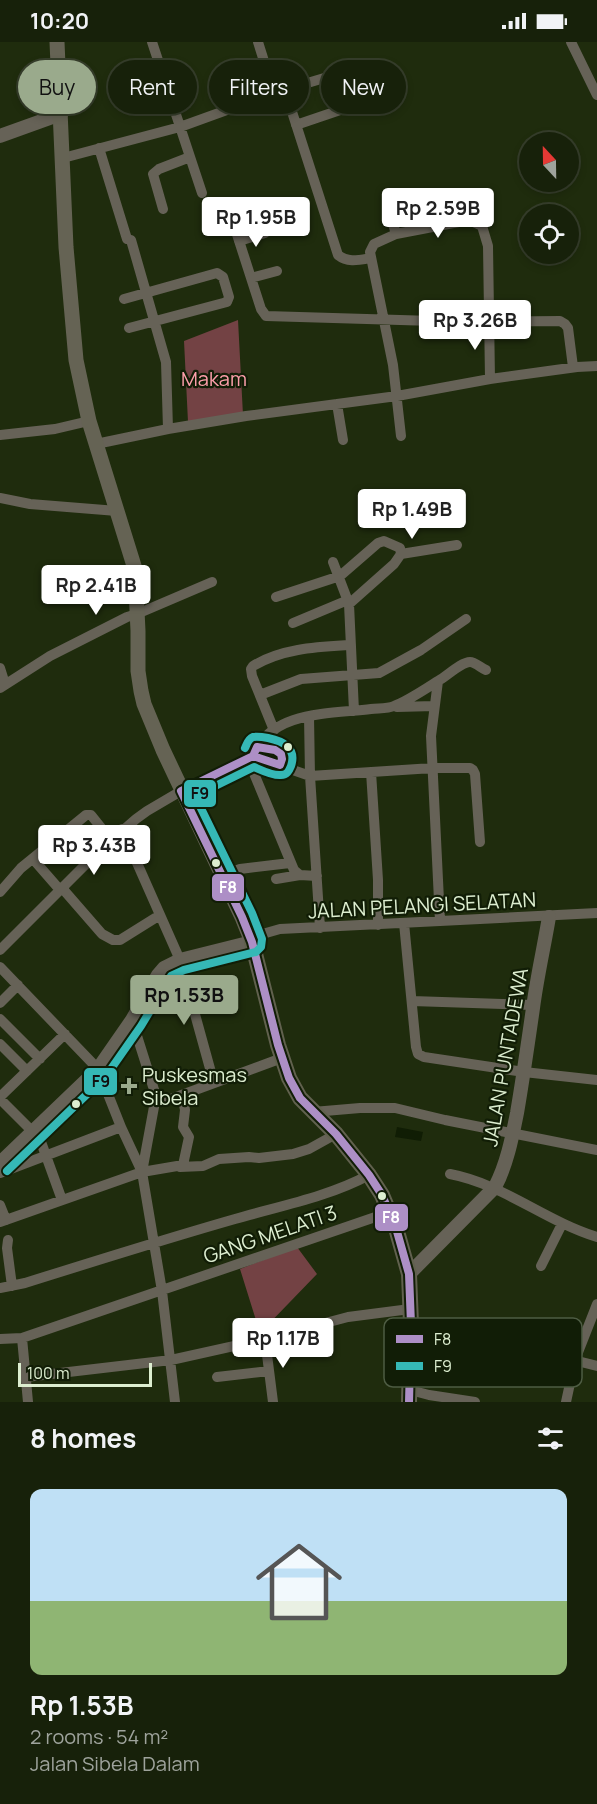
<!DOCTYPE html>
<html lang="en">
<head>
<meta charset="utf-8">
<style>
  body { margin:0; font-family:Manrope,sans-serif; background:#242e18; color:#f1f3f6; height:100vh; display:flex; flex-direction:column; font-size:22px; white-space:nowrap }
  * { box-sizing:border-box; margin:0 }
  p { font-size:20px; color:#9ea39c }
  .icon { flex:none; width:33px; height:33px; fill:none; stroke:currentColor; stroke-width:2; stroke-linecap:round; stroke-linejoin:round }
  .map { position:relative; height:1360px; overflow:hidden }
  .panel { display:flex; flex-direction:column; background:#17210a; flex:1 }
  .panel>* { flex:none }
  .top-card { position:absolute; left:18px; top:18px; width:561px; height:54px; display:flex; gap:12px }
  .needle { width:39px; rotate:338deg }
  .fabs { position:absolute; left:519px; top:90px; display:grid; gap:12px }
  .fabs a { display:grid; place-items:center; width:60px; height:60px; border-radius:50%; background:#17210a; box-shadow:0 3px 9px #0003,0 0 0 2px #363e2b; font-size:30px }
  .scale { position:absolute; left:18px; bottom:15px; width:134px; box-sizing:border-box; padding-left:6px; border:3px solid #ddeed0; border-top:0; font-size:16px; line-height:21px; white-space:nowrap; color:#ddeed0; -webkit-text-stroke:4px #111d06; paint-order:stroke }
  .price { position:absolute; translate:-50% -51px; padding:0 14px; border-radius:6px; background:#fff; color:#222; font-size:20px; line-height:39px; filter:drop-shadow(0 2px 3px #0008) }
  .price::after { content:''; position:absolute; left:50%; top:36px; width:18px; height:14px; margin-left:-9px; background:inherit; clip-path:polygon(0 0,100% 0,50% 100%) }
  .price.current { background:#9aaa8c; color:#111 }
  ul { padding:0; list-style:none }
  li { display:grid; align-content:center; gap:12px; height:318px; padding:0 30px }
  li span { display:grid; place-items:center; height:186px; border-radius:12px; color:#555 }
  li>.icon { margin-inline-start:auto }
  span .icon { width:108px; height:108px; fill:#fffc; stroke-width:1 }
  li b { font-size:26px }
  h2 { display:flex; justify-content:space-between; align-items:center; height:72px; padding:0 30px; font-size:26px }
  .chip { padding:0 21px; border-radius:27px; background:#17210a; box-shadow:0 3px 9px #0003,0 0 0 2px #363e2b; font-size:21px; line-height:54px }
  .chip.current { background:#9aaa8c; color:#111 }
  .status { display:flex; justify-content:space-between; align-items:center; height:42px; padding:0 30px; background:#17210a; direction:ltr }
  .status svg { height:16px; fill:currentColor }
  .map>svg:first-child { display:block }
</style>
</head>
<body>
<div class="status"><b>10:20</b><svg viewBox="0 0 49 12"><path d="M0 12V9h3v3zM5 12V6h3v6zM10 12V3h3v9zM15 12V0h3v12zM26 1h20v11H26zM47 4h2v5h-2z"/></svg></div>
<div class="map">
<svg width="597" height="1360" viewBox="0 0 597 1360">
  <rect width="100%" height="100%" fill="#1f2c0d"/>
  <!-- green -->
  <path fill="#734244" d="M238,278l5,95 -55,7 -4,-81z
    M297,1205l20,27 -57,59 -20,-64z"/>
  <!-- water -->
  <path fill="#101d04" d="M397,1085l26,5 -2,9 -26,-4z"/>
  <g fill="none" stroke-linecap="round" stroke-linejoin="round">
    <!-- minor -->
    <path stroke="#666257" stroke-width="10" d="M152,0l50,151
      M258,0l16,51
      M571,0l26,53
      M285,48l53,165c10,8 21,5 33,3
      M99,106l28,91
      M63,116l117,-31 94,-34 67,-20 11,33 -56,19
      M387,162l9,30
      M163,167l-10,-35 6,-5 31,-12
      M224,178l6,-1 3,3 28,87 5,7 201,6 93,-1 5,3 3,4 5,39
      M131,198l35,122 2,67
      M239,199l26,-8
      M251,236l26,-7
      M124,257l93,-26 6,4 6,20 -2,5 -98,26
      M337,362l6,36
      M0,393l55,-6 34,-8
      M401,394l-8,-71 -23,-113 4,-8 22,-10 73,-14 13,6 6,20 2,133
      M96,402l72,-15 78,-13 151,-20 93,-17 87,-12 20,-1
      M0,456l30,6 87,7
      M401,512l56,-9
      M333,520l16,42 5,107
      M276,555l64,-21 38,-33 6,-2 16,7 1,6 -7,10 -45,40
      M293,581l55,-23
      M0,626l5,16
      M438,639l-7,55 9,185
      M0,646l50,-32 77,-39 10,-3 75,-32
      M260,653l41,-16 78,-6 42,-23 45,-31
      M397,665l37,-1
      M309,674l1,60 10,152
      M274,688l-22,-54 -1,-7 2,-3c30,-18 65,-19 98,-21
      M253,714c18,-46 78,-42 118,-47 7,-1 16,0 23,-3 12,-4 33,-18 44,-25 8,-4 23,-19 32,-19 5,0 11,6 16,8
      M248,717l46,111 6,5 17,1
      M371,730l7,108v45
      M122,787l58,131 34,123
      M33,817l27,31
      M222,834l18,-7 50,-6
      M276,837l24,-4
      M62,846l40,46 11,6h7l40,-25
      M0,850l21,-24 65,-53h5l20,25
      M404,881l12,124 2,7 6,3 100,15 73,8
      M252,900l14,-9 14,-4 317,-16
      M0,908l97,-97 39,-34 11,-8 34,-20 72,-35 57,20 123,-8h37l3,2 2,4 5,68
      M0,925l98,102 23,58 21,45 20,119 13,111
      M412,959l121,4
      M0,961l18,-18
      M0,977l40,40
      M132,978l24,76 -14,76
      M0,1002l27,27
      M0,1055l65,-63
      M0,1057l32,32
      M156,1060l12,-2 114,-42
      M313,1070l47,-4h35l50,12 152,30
      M36,1086l26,72
      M180,1125l23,-1 16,-7 30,-2 10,1 34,-4 16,-5 27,-15
      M0,1131l121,-46
      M450,1132c53,10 95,47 147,63
      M0,1163l6,15
      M0,1180l142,-50 41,-7 6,-28 -6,-10 2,-17 -3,-15
      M8,1198l-1,8 5,38
      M541,1224l21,-42
      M0,1246l25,-5c70,-22 140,-44 210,-64 45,-13 93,-22 134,-44
      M411,1282l106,22 80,20
      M22,1296l6,64
      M0,1297l22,-1 368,-126
      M265,1297l8,63
      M26,1335l145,-17 94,-21 83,-22 62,-8
      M217,1335l52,-6
      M410,1348l19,5 46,7
      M566,1360l9,-42 22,-56"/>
    <!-- tertiary -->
    <path stroke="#666257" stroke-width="14" d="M0,94l61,-22
      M0,1121l98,-94 34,-49 26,-45 6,-7 16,-8 72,-18
      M409,1232l86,-87c12,-23 17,-49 22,-74 6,-35 11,-70 16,-105 4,-31 11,-61 16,-91"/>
    <!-- secondary -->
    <path stroke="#656354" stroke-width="15" d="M57,0l9,205 10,113 13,61 46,148 3,62v40l3,20 3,13 19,46 79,167 10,25"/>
    <!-- primary -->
    <path stroke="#61614e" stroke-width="16" d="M252,900l26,103 11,33 11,20 36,36 33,41 13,20 14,33 13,46 2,50 -2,78"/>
    <!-- bus-1 casing -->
    <g stroke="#111d06" stroke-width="12">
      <path id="bus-1" d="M257,705l18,3 6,4 1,5 -2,6 -27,-9z
        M253,714l-72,35 61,126 10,25 26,103 11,33 11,20 36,36 33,41 13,20 14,33 13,46 2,50 -2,78"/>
    </g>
    <!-- bus-2 casing -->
    <g stroke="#111d06" stroke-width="12">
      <path id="bus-2" d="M7,1129l99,-95 35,-50 30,-50 13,-6 72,-18 5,-5 1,-8 -10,-26 -57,-117 59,-29c7,3 19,9 27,8 6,0 8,-4 10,-9 6,-18 -8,-25 -23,-28 -5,-1 -10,-2 -15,-1 -5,2 -6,7 -8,11"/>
    </g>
    <!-- bus-1 -->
    <use href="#bus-1" stroke="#ad8fc6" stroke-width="8"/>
    <!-- bus-2 -->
    <use href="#bus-2" stroke="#35b8b6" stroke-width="8"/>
  </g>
  <!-- markers -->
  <g fill="#ddeed0" stroke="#111d06" stroke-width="2">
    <circle cx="288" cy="705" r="5"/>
    <circle cx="216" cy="821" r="5"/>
    <circle cx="76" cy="1062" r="5"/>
    <circle cx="382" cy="1154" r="5"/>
  </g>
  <path fill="#9aaa8c" stroke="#111d06" stroke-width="2" d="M126 1035h6v6h6v6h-6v6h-6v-6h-6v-6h6z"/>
  <g text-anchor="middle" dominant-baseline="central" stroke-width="4.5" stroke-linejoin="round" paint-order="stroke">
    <!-- park labels -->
    <g font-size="20" fill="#fd9fab" stroke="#111d06">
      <text x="214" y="336">Makam</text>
    </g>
    <!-- street labels -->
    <g font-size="20" fill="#ddeed0" stroke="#111d06">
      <text transform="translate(422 863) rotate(-3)">JALAN PELANGI SELATAN</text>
      <text transform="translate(505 1015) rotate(-80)">JALAN PUNTADEWA</text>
      <text transform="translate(270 1192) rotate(-19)">GANG MELATI 3</text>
    </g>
    <!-- poi labels -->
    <g font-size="20" fill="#ddeed0" stroke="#111d06" text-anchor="start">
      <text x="142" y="1032">Puskesmas<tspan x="142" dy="23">Sibela</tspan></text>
    </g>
  </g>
  <!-- legend -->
  <rect x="384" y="1276" width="198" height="69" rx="9" fill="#111d06" stroke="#4e5c43" stroke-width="1.5"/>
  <rect x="396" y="1293" width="27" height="8" fill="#ad8fc6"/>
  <rect x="396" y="1320" width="27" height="8" fill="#35b8b6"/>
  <g font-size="16" fill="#ddeed0">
    <text x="434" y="1303">F8</text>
    <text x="434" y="1330">F9</text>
  </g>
  <g stroke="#111d06" stroke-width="2">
    <rect x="183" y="737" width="34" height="29" rx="6" fill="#35b8b6"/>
    <rect x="211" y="831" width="34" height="29" rx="6" fill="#ad8fc6"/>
    <rect x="83" y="1025" width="35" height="29" rx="6" fill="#35b8b6"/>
    <rect x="374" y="1161" width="35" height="29" rx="6" fill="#ad8fc6"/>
  </g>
  <g font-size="16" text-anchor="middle" font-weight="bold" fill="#fff">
    <text x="228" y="851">F8</text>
    <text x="391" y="1181">F8</text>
  </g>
  <g font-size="16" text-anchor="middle" font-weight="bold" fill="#111">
    <text x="200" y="757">F9</text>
    <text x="101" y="1045">F9</text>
  </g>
</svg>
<div class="fabs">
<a><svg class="needle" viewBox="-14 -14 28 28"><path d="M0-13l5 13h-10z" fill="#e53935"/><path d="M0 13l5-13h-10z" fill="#9ea39c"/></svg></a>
<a><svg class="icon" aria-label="locate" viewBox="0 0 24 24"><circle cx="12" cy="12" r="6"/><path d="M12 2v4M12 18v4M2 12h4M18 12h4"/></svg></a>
</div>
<div class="scale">100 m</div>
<b class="price" style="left:438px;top:197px">Rp 2.59B</b>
<b class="price" style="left:256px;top:206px">Rp 1.95B</b>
<b class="price" style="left:475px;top:309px">Rp 3.26B</b>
<b class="price" style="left:412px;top:498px">Rp 1.49B</b>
<b class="price" style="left:96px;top:574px">Rp 2.41B</b>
<b class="price" style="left:94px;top:834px">Rp 3.43B</b>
<b class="price current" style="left:184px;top:984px">Rp 1.53B</b>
<b class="price" style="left:283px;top:1327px">Rp 1.17B</b>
<div class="top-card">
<a class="chip current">Buy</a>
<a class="chip">Rent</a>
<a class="chip">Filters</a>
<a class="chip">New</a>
</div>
</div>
<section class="panel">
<h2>8 homes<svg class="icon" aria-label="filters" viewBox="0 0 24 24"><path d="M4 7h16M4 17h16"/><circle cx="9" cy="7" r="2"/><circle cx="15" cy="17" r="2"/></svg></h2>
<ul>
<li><span style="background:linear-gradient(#bfe0f5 60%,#8fb573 0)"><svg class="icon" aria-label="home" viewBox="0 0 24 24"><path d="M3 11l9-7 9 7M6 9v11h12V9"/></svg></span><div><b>Rp 1.53B</b><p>2 rooms · 54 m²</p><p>Jalan Sibela Dalam</p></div></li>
</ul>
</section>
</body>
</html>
